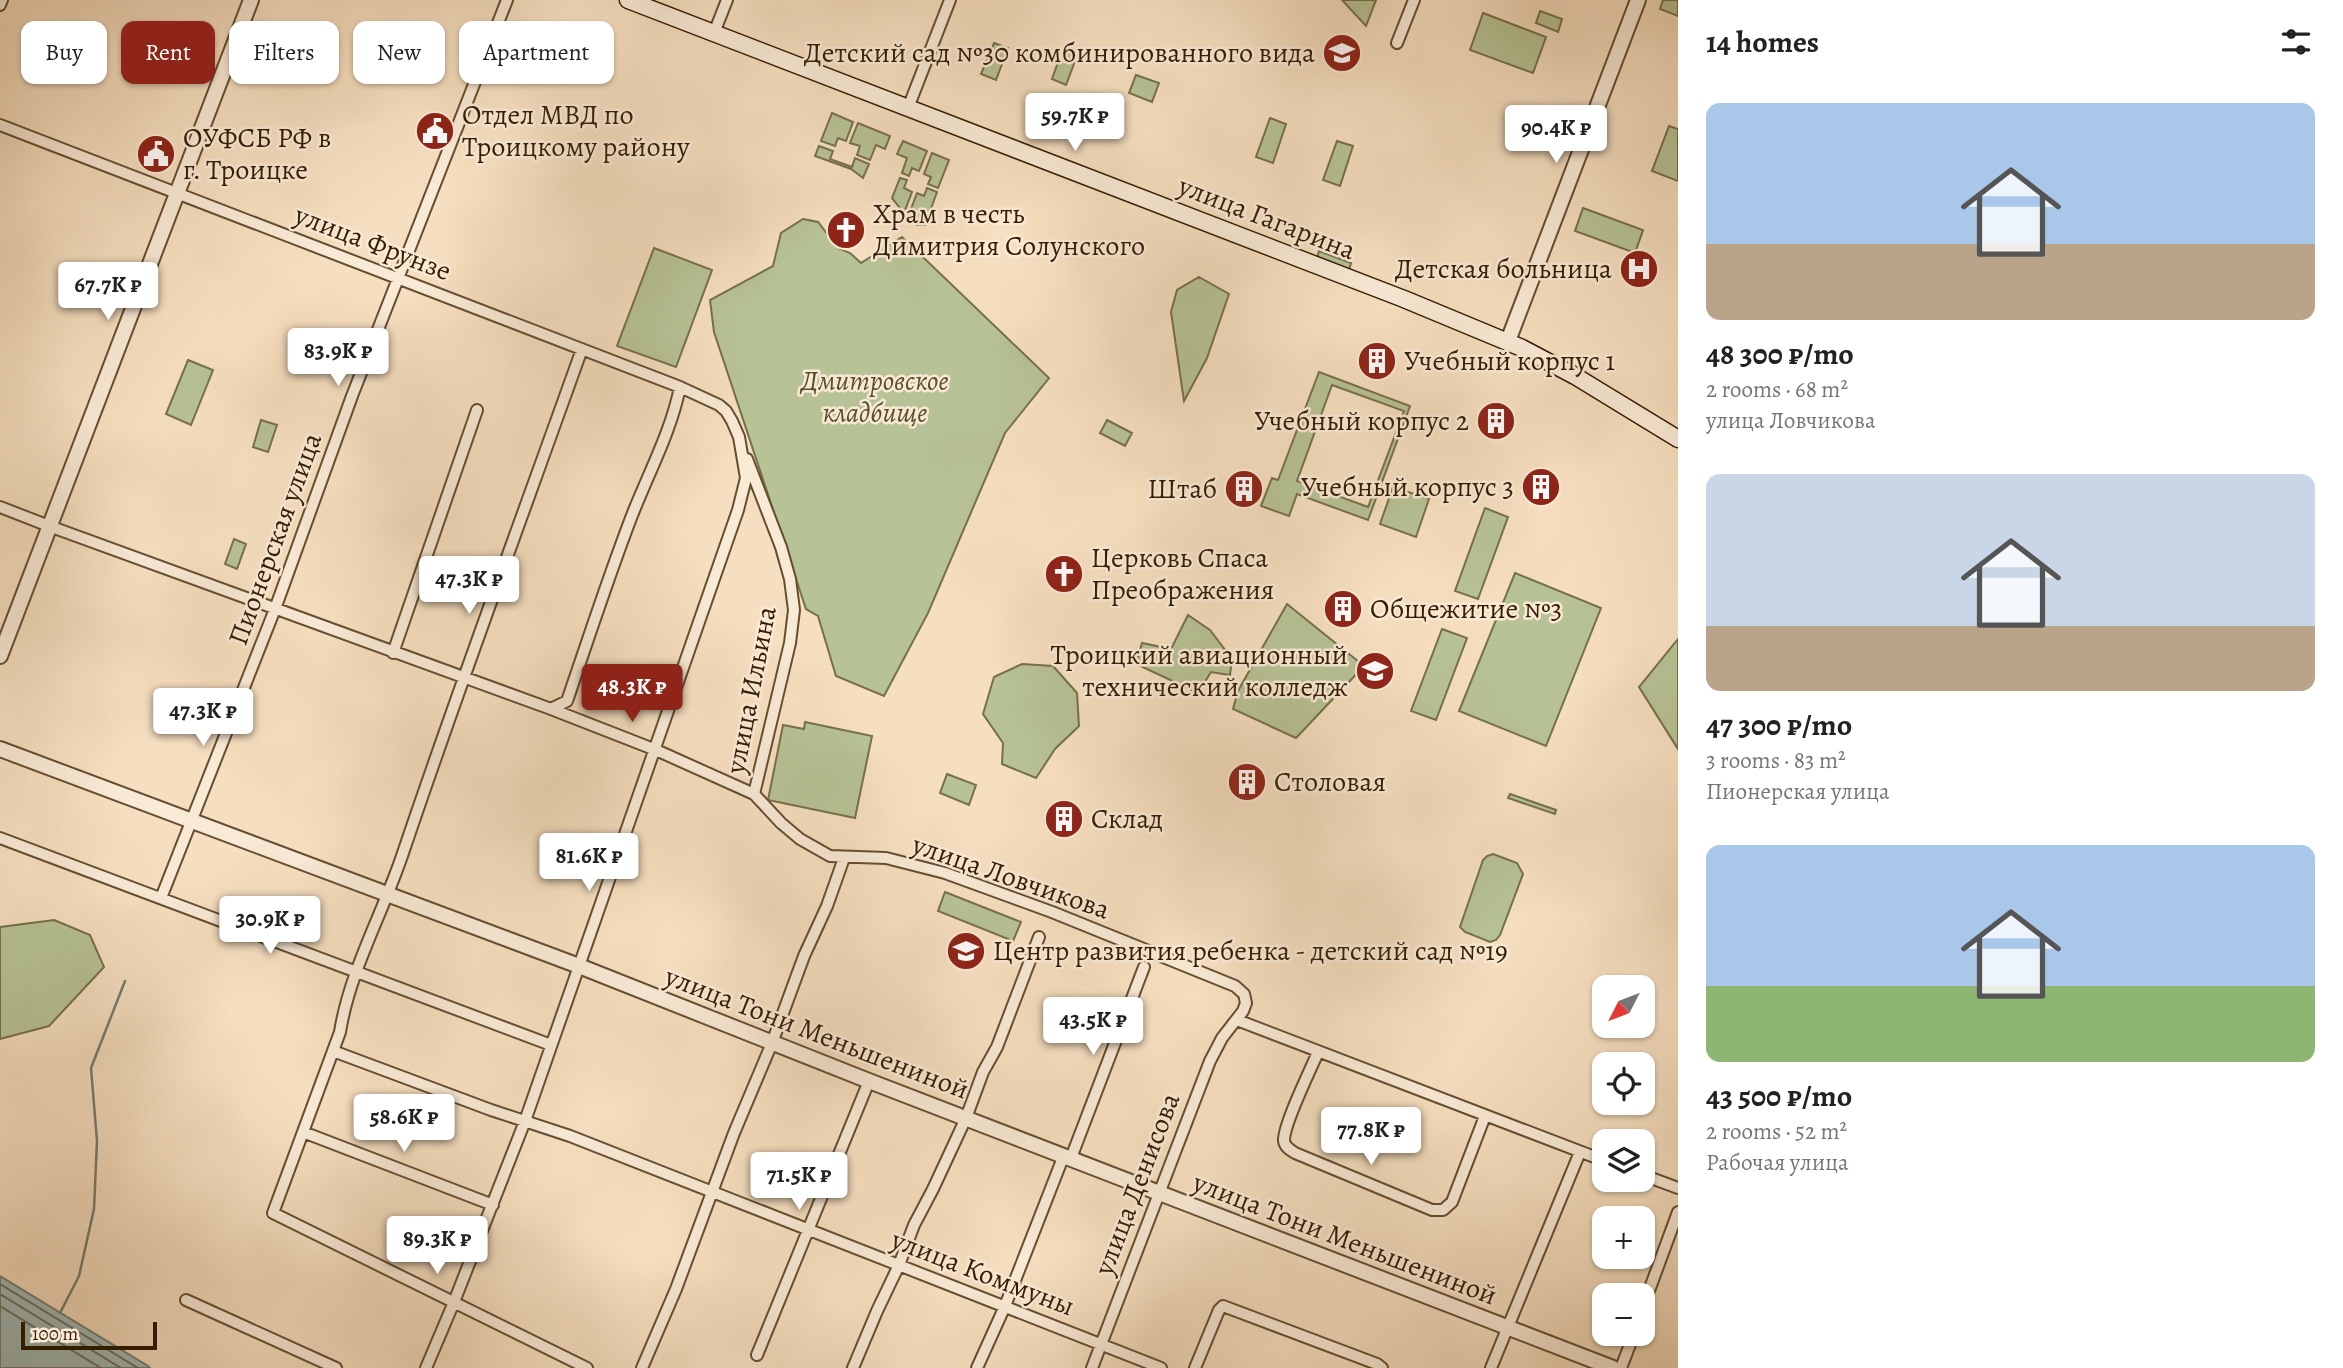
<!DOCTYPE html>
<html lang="en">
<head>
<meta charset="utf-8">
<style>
  body { margin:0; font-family:Alegreya,serif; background:#f2f2f2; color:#222; height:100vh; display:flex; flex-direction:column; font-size:26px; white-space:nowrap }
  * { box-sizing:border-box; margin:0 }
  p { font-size:23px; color:#767676 }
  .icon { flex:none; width:38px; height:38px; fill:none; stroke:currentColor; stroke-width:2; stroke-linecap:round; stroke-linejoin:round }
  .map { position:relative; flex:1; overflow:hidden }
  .sheet { display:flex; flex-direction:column; background:#fff; width:665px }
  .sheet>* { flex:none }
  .top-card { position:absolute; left:21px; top:21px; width:665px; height:63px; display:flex; gap:14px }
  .needle { width:46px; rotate:228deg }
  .controls { position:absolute; left:1592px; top:975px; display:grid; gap:14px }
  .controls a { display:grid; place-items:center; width:63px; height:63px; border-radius:14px; background:#fff; box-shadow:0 2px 5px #0004; font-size:35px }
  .scale { position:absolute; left:21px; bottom:18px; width:136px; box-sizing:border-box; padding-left:7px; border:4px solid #351d00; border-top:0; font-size:19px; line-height:24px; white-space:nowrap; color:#351d00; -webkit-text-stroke:5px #f9ead6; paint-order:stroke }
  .price { position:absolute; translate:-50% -60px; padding:0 16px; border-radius:7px; background:#fff; color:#222; font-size:23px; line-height:46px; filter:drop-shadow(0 2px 4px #0008) }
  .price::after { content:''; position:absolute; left:50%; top:42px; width:21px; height:16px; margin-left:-10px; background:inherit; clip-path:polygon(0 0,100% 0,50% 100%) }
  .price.current { background:#8f2418; color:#fff }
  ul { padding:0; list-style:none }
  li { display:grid; align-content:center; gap:14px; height:371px; padding:0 28px }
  li span { display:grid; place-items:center; height:217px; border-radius:14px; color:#555 }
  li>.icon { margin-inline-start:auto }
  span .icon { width:126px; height:126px; fill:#fffc; stroke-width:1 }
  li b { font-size:30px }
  h2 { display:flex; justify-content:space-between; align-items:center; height:84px; padding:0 28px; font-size:30px }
  .tag { padding:0 24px; border-radius:14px; background:#fff; box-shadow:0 2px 5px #0004; font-size:24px; line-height:63px }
  .tag.current { background:#8f2418; color:#fff }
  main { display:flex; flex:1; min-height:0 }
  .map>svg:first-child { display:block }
</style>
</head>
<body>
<main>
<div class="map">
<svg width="1678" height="1368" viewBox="0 0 1678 1368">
  <rect width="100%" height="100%" fill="#f6dfc0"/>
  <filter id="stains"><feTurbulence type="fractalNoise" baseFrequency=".00286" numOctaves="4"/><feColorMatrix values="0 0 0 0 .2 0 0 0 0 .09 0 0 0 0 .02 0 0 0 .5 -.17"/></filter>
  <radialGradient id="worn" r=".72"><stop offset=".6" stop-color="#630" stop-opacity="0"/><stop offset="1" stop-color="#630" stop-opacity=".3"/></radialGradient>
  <!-- green -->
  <path fill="#b7c396" stroke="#76704b" stroke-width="2" fill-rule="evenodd" d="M1342,0h34l-10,26z
    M1663,0h15v16l-18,-7z
    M1540,11l22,8 -4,13 -22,-9z
    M1483,13l63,24 -13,36 -63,-23z
    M994,43l14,5 -12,32 -15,-6z
    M1063,48l15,5 -12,32 -14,-6z
    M1136,75l23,8 -7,19 -23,-9z
    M832,113l21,9 -7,19 -8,-3 -3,8 -14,-5z
    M1270,118l16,6 -13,39 -17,-6z
    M858,123l32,13 -5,13 -9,-4 -6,15 -13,-5 3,-9 -10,-3z
    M1669,126l9,3v52l-26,-10z
    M903,141l24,10 -8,20 -7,-3 -3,8 -7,-3 5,-15 -10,-4z
    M1337,141l16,5 -13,40 -17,-6z
    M819,146l14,5 -3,8 22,8 3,-9 14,6 -6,14 -12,-9 -36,-13z
    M932,153l17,7 -11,28 -10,-4 3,-7 -7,-3z
    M900,178l7,2 -3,8 8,4 -8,21 -12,-15z
    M927,188l10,4 -12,33h-8l-9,-8 9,-24 7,3z
    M1583,208l60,22 -8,23 -60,-22z
    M803,219l15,3 20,26 12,5 11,10 41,-26 147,141 -44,55 -77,180 -44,83 -48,-20 -18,-60 -12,-7 -92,-277 -4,-32 63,-34 8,-33z
    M654,248l58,22 -36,97 -59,-21z
    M1319,251l32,12 -2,7 -32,-12z
    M1199,277l30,17 -22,64 -23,43 -13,-89 6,-22z
    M188,360l25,10 -22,55 -25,-11z
    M1319,372l91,34 -42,114 -71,-26 -8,22 -28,-10 11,-28 6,2zM1332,385l72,26 -36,96 -71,-26z
    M261,420l16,5 -9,27 -15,-5z
    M1107,420l25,13 -7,13 -25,-13z
    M1393,487l36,12 -13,38 -36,-13z
    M1485,508l23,9 -30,82 -23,-8z
    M234,539l12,5 -9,25 -12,-5z
    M1515,573l86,35 -55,138 -87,-35z
    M1287,604l77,62 -68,72 -63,-29 5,-18z
    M1188,615l22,15 22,29 -2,16 -19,-3 -13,21 -62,-29 6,-21 29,6z
    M1442,629l25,9 -31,82 -25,-9z
    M1678,639v110l-39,-62z
    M1022,664l31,2 24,27 2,33 -24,23 -19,29 -34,-14 1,-21 -20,-29 11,-37z
    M805,722l67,14 -17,82 -87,-18 15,-75 21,4z
    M947,774l29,11 -7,20 -29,-12z
    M1510,794l46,16 -1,4 -47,-16z
    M1493,854l24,9 6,11 -23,61 -4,5 -6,2 -25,-10 -5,-5 23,-67 4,-4z
    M945,892l76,30 -8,19 -75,-30z
    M54,920l36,15 14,32 -55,59 -49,13v-112z"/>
  <!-- water -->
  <path fill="#9fbbba" stroke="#757c70" stroke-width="2" d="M0,1276l148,90 2,2h-150z"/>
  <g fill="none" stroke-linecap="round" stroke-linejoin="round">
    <!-- shore -->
    <path stroke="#6a6c5d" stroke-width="2" d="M0,1284l138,84
      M0,1294l121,74
      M0,1306l101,62"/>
    <!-- stream -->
    <path stroke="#757c70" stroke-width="2.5" d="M60,1313l19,-37 15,-67 3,-68 -6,-73 34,-87"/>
    <!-- minor casing -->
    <g stroke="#654e30" stroke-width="14">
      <path id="minor" d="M0,5l2,-5
        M714,33l13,-33
        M1397,43l17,-43
        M908,108l42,-108
        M0,125l680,262 39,18 7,6 6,10 7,16 7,41 -8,32 -213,611 -71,181 -28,66
        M582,349c-60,168 -122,335 -179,504 -20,60 -53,117 -63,179l-67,181 314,155
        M747,459l34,88 9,32 4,31 -4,33 -36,151
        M0,507l49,19 502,183 105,41 98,44 27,29 19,16 30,17 56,2 59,15 107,39 183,74 9,8 2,9 -3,8 -21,27 -12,23 -118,307
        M393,653l84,-243
        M551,709l16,-8c21,-61 41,-123 64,-183 17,-44 40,-86 49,-131
        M0,838l551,207
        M161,898l114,-289 77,-213 155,-396
        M1237,1020l368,141
        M333,1051l158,59 79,26 591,232
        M1318,1052c-7,17 -35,73 -34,89 1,6 6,9 11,12l137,57h11l9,-8 33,-86
        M303,1132l190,73
        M1071,1158l73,-191
        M1643,1175l35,13
        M186,1300l150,68
        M1643,1307l35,-95
        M757,1355l112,-274
        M642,1368l34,-79 58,-156 38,-90 32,-87 23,-50 17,-48
        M853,1368l24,-57 22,-46 15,-40 19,-36 33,-71 17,-46 14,-25 42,-110
        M977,1368l28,-62 59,-151
        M1195,1368l24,-58 4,-4 154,58 5,4
        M1491,1368l89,-216
        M1621,1368l13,-34"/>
    </g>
    <!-- tertiary casing -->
    <g stroke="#654e30" stroke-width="18">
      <path id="tertiary" d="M1508,341l130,-341
        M0,656l251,-656
        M0,749l579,217 290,115 744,287"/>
    </g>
    <!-- secondary casing -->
    <g stroke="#351d00" stroke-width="19">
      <path id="secondary" d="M628,0l776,299 118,49 53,28 103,63"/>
    </g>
    <!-- minor -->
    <use href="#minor" stroke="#f9ead6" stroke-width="10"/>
    <!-- tertiary -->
    <use href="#tertiary" stroke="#f9ead6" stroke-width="14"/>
    <!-- secondary -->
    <use href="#secondary" stroke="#f9ead6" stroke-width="16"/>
  </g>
  <!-- icons -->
  <defs>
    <g id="school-disc" transform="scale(2.0125)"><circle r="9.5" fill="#8f2418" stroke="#f9ead6"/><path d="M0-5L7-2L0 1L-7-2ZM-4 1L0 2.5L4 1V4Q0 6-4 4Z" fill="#fff"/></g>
    <g id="civic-disc" transform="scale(2.0125)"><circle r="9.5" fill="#8f2418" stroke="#f9ead6"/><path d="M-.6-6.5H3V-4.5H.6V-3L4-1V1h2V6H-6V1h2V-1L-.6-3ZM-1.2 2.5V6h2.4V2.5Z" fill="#fff"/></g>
    <g id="church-disc" transform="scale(2.0125)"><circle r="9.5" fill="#8f2418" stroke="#f9ead6"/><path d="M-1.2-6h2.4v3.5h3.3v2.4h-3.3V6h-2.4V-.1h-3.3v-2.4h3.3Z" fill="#fff"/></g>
    <g id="hospital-disc" transform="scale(2.0125)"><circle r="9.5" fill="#8f2418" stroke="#f9ead6"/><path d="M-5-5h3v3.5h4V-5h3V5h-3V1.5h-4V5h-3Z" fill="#fff"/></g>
    <g id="building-disc" transform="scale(2.0125)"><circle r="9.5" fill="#8f2418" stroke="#f9ead6"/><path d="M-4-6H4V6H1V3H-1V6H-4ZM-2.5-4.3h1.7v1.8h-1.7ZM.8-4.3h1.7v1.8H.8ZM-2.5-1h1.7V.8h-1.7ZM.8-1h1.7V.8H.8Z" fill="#fff"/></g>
    <g id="university-disc" transform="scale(2.0125)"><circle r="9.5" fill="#8f2418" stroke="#f9ead6"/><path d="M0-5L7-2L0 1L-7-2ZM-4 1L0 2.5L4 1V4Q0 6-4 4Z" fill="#fff"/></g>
  </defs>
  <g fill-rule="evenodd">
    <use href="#school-disc" x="1342" y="53"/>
    <use href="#civic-disc" x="435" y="131"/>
    <use href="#civic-disc" x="156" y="154"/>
    <use href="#church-disc" x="846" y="230"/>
    <use href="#hospital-disc" x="1639" y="269"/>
    <use href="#building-disc" x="1377" y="361"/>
    <use href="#building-disc" x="1496" y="421"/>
    <use href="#building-disc" x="1541" y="487"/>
    <use href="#building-disc" x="1244" y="489"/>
    <use href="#church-disc" x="1064" y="574"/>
    <use href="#building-disc" x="1343" y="609"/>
    <use href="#university-disc" x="1375" y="671"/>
    <use href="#building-disc" x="1247" y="782"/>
    <use href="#building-disc" x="1064" y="819"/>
    <use href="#school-disc" x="966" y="951"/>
  </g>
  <g text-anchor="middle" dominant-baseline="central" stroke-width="5" stroke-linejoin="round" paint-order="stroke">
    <!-- poi labels -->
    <g font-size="28" fill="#351d00" stroke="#f9ead6" text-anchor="start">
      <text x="1315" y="53" text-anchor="end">Детский сад №30 комбинированного вида</text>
      <text x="462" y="115">Отдел МВД по<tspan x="462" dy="32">Троицкому району</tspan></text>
      <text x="183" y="138">ОУФСБ РФ в<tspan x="183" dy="32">г. Троицке</tspan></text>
      <text x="873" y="214">Храм в честь<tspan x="873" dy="32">Димитрия Солунского</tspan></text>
      <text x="1612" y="269" text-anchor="end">Детская больница</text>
      <text x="1404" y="361">Учебный корпус 1</text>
      <text x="1469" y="421" text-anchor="end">Учебный корпус 2</text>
      <text x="1514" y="487" text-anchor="end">Учебный корпус 3</text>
      <text x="1217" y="489" text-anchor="end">Штаб</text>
      <text x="1091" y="558">Церковь Спаса<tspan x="1091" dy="32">Преображения</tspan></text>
      <text x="1370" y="609">Общежитие №3</text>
      <text x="1348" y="655" text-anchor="end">Троицкий авиационный<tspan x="1348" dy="32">технический колледж</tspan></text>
      <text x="1274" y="782">Столовая</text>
      <text x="1091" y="819">Склад</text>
      <text x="993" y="951">Центр развития ребенка - детский сад №19</text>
    </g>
    <!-- street labels -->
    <g font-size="28" fill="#351d00" stroke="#f9ead6">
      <text transform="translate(1267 218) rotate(21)">улица Гагарина</text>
      <text transform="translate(373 243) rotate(21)">улица Фрунзе</text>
      <text transform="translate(275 539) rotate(-70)">Пионерская улица</text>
      <text transform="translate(751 690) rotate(-79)">улица Ильина</text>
      <text transform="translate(1011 877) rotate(19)">улица Ловчикова</text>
      <text transform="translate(817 1033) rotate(21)">улица Тони Меньшениной</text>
      <text transform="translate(1137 1184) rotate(-69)">улица Денисова</text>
      <text transform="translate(1345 1239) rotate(21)">улица Тони Меньшениной</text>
      <text transform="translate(983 1273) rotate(21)">улица Коммуны</text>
    </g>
    <!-- park labels -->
    <g font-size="28" font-style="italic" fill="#5c4f2d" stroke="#f9ead6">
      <text x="875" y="381">Дмитровское<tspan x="875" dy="32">кладбище</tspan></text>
    </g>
  </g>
  <rect width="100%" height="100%" filter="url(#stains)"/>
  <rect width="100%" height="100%" fill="url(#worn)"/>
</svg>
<div class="controls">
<a><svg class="needle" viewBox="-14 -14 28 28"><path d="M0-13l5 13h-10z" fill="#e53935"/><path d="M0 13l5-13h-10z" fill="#767676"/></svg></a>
<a><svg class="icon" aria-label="locate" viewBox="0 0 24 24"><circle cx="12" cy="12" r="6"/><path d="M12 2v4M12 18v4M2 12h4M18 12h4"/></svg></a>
<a><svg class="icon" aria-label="layers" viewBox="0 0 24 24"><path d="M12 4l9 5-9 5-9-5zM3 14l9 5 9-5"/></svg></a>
<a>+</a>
<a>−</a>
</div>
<div class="scale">100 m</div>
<b class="price" style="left:1075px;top:153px">59.7K ₽</b>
<b class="price" style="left:1556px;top:165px">90.4K ₽</b>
<b class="price" style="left:108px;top:322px">67.7K ₽</b>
<b class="price" style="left:338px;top:388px">83.9K ₽</b>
<b class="price" style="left:469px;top:616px">47.3K ₽</b>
<b class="price current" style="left:632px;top:724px">48.3K ₽</b>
<b class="price" style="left:203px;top:748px">47.3K ₽</b>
<b class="price" style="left:589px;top:893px">81.6K ₽</b>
<b class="price" style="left:270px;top:956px">30.9K ₽</b>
<b class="price" style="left:1093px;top:1057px">43.5K ₽</b>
<b class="price" style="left:404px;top:1154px">58.6K ₽</b>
<b class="price" style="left:1371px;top:1167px">77.8K ₽</b>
<b class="price" style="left:799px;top:1212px">71.5K ₽</b>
<b class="price" style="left:437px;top:1276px">89.3K ₽</b>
<div class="top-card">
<a class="tag">Buy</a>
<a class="tag current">Rent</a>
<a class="tag">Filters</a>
<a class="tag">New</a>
<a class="tag">Apartment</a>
</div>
</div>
<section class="sheet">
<h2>14 homes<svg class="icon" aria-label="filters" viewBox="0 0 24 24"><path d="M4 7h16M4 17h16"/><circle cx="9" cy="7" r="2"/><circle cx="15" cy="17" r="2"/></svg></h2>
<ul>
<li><span style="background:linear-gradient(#a9c7e8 65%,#b9a48a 0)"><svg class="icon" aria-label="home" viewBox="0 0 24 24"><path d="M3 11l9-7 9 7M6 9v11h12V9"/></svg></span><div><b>48 300 ₽/mo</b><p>2 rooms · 68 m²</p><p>улица Ловчикова</p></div></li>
<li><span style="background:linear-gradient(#c9d6e8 70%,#b9a48a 0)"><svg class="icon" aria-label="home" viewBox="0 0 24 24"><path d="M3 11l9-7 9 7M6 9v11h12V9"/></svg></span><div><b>47 300 ₽/mo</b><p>3 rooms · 83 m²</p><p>Пионерская улица</p></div></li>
<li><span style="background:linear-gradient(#a9c7e8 65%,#8fb573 0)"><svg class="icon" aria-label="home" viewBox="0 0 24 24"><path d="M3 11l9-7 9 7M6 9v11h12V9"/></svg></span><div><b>43 500 ₽/mo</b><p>2 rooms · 52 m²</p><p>Рабочая улица</p></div></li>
</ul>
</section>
</main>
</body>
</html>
